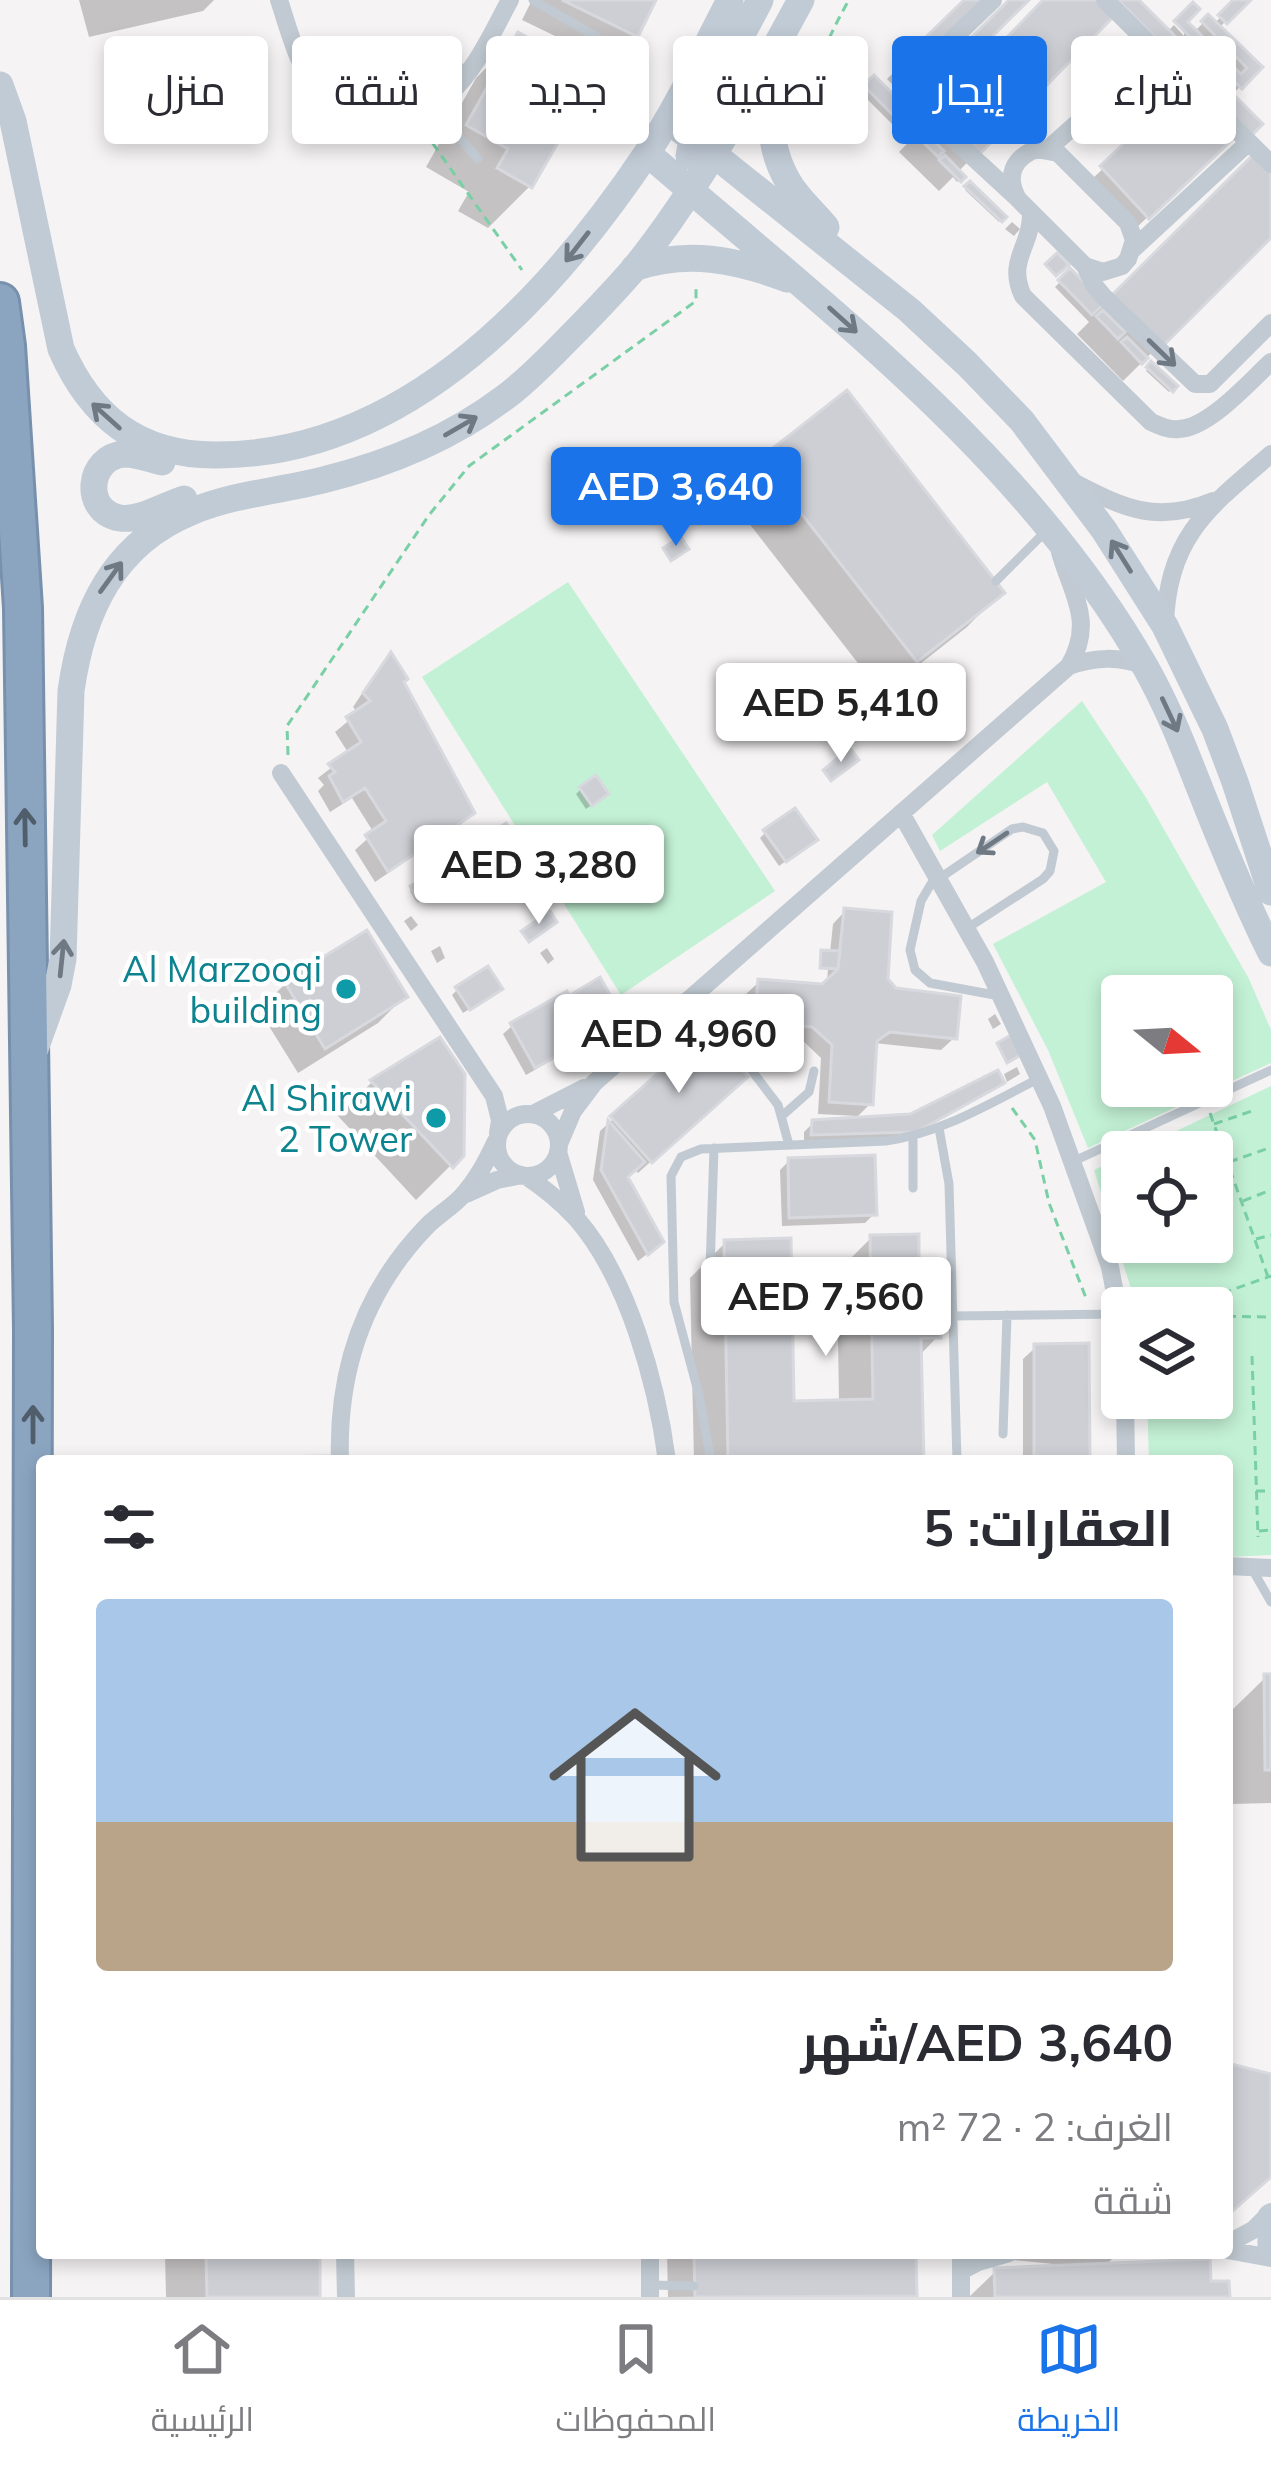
<!DOCTYPE html>
<html lang="ar">
<head>
<meta charset="utf-8">
<style>
  body { margin:0; font-family:Mulish,Cairo,sans-serif; background:#f2f2f3; color:#2b2b33; direction:rtl; height:100vh; display:flex; flex-direction:column; font-size:45px; white-space:nowrap }
  * { box-sizing:border-box; margin:0 }
  p { font-size:39px; color:#7c7c81 }
  .icon { flex:none; width:66px; height:66px; fill:none; stroke:currentColor; stroke-width:2; stroke-linecap:round; stroke-linejoin:round }
  .map { position:relative; flex:1; overflow:hidden; direction:ltr }
  .sheet { position:absolute; left:36px; top:1455px; width:1197px; height:804px; display:flex; flex-direction:column; background:#fff; border-radius:12px; box-shadow:0 6px 18px #0003; direction:rtl }
  .sheet>* { flex:none }
  .top-card { position:absolute; left:36px; top:36px; width:1200px; height:108px; direction:rtl; display:flex; gap:24px }
  .needle { width:78px; rotate:108deg }
  .fabs { position:absolute; left:1101px; top:975px; display:grid; gap:24px }
  .fabs a { display:grid; place-items:center; width:132px; height:132px; border-radius:12px; background:#fff; box-shadow:0 6px 18px #0003; font-size:60px }
  .price { position:absolute; translate:-50% -102px; padding:0 27px; border-radius:12px; background:#fff; color:#222; font-size:39px; line-height:78px; filter:drop-shadow(0 3px 6px #0008) }
  .price::after { content:''; position:absolute; left:50%; top:72px; width:36px; height:27px; margin-left:-18px; background:inherit; clip-path:polygon(0 0,100% 0,50% 100%) }
  .price.selected { background:#1a73e8; color:#fff }
  ul { padding:0; list-style:none }
  li { display:grid; align-content:center; gap:24px; height:636px; padding:0 60px }
  li span { display:grid; place-items:center; height:372px; border-radius:12px; color:#555 }
  li>.icon { margin-inline-start:auto }
  span .icon { width:216px; height:216px; fill:#fffc; stroke-width:1 }
  li b { font-size:51px }
  h2 { display:flex; justify-content:space-between; align-items:center; height:144px; padding:0 60px; font-size:51px }
  .chip { padding:0 42px; border-radius:12px; background:#fff; box-shadow:0 6px 18px #0003; font-size:42px; line-height:108px }
  .chip.selected { background:#1a73e8; color:#fff }
  .menu { display:flex; justify-content:space-around; align-items:center; height:168px; border-top:3px solid #e1e1e2; background:#fff; font-size:33px; color:#7c7c81 }
  .menu a { display:grid; justify-items:center; gap:6px }
  .menu .selected { color:#1a73e8 }
  .map>svg:first-child { display:block }
</style>
</head>
<body>
<div class="map">
<svg width="1271" height="2297" viewBox="0 0 1271 2297">
  <rect width="100%" height="100%" fill="#f5f3f3"/>
  <!-- green -->
  <path fill="#c3f1d5" fill-rule="evenodd" d="M568,582l207,309 -154,104 -199,-318z
    M1082,701l63,95 104,183 22,51v33l-183,85 -40,-98 -55,-106 113,-62 -59,-100 -107,69 -8,-16zM1212,996v90h-90v-90z
    M1271,1086v469l-44,2v-96h-78l-2,-63h65v-90h-75l-43,-138 28,-13v85h90v-90h-80z"/>
  <!-- shadow -->
  <path fill="#0003" d="M79,0h135l-11,11 -114,26z
    M532,0h121l-17,35 -27,27 -87,-42z
    M968,0h13l-88,85 -6,-6z
    M1046,0h89l32,32 7,-7 10,11v-14l10,10 14,-14 6,6 23,-24h9l-27,28 40,39 -28,29 -42,-7 40,50 -94,90 -45,-48 98,-93 -75,-76 -155,160 4,5 -5,5 -4,-5 -14,14 -40,-39z
    M518,36l30,63 -18,87 -42,42 -30,-17 11,-19 -43,-25 50,-89z
    M874,79l44,44 -13,14 -44,-44z
    M1271,176v59l-148,146 -46,-47 12,-12 -34,-35 15,-15 34,35z
    M970,185l33,32 -4,5 -34,-32z
    M1012,222l8,7 -6,7 -9,-7z
    M1151,365l23,21 -5,6 -23,-21z
    M761,461l240,131 -34,35 -85,67 -141,-181 -16,10 -9,-14 13,-10 -2,-3z
    M390,657l10,25 71,130 -12,13 -84,57 -20,-32 19,-17 -22,-35 -22,14 -12,-21 6,-6 -6,-7 31,-24 -14,-22 23,-19 -5,-6 26,-39z
    M581,789l19,10 -14,10 -10,-15z
    M505,828l6,23 -34,22 -3,-4 -41,27 -4,-5 -13,10 -6,-10z
    M765,833l43,12 -29,21 -19,-28z
    M845,911l40,69 69,58 -13,12 -67,-7 -4,61 -12,12 -40,-2 3,-56 -21,-20 -57,-4 3,-40 13,-12 64,5 4,-4 1,-14h-9l2,-14 9,-2 3,-29z
    M411,916l7,9 -7,6 -7,-10z
    M440,946l5,12 -8,5 -6,-12z
    M547,948l7,11 -6,5 -8,-11z
    M286,983l119,13 -27,27 -80,50 -39,-63z
    M457,990l37,4 -31,19 -11,-18z
    M574,996l48,27 -31,20 -3,-7 -8,8 -54,31 -23,-41 9,-8 57,-25z
    M995,1014l6,10 -8,5 -5,-10z
    M706,1035l25,54 -93,84 -4,-4 -9,8 26,74 -13,10 -45,-81 7,-49z
    M1017,1067l3,7 -13,8 -3,-8z
    M372,1082l89,73 -45,45 -78,-84z
    M1001,1082l-9,9 -88,49 -100,2v-10l9,-9 97,-6z
    M789,1161l85,53 -9,9 -83,3 -2,-56z
    M871,1238l45,27 28,23 -16,16 10,32 -19,20 2,105h-227l-4,-183 35,-35 67,161 47,-1 -2,-131z
    M1036,1347l51,114h-64v-102z
    M1266,1677h5v126l-39,1 -1,-93z
    M165,2253h152v44h-151z
    M667,2253h246l1,42 -246,2z
    M970,2253h148l-13,13 104,19 18,12h-258l27,-26 57,-3v-4l-80,-8z"/>
  <!-- building -->
  <path fill="#cdcfd5" stroke="#d7d9de" stroke-width="3" d="M562,0h94l-18,37z
    M964,0h21l-81,79 -10,-11z
    M1009,0h20l-99,98 -10,-10z
    M1043,0h60l14,13 -142,146 -44,-43z
    M1118,0h21l124,124 -11,11z
    M1233,0h18l-24,24 -9,-9z
    M1193,2l7,7 -12,13 53,52 6,-6 -46,-47 7,-7 55,53 -21,22 -68,-68z
    M518,32l54,31 -20,34 24,14 -44,77 -35,-20 11,-19 -42,-24z
    M874,75l48,48 -10,11 -49,-49z
    M1184,87l49,52 -84,80 -49,-53z
    M924,131l20,20 -6,6 -20,-20z
    M1254,154l17,18v66l-111,111 -51,-51z
    M945,155l21,22 -5,5 -22,-22z
    M970,181l37,36 -5,5 -38,-36z
    M1057,253l12,12 -13,11 -11,-12z
    M1070,268l35,35 -13,12 -34,-35z
    M1103,310l22,22 -7,7 -22,-23z
    M1127,337l21,21 -6,6 -21,-22z
    M1151,361l27,25 -5,6 -27,-25z
    M847,390l158,203 -88,69 -158,-203z
    M755,478l12,19 -35,23 -13,-18z
    M681,537l8,12 -18,12 -8,-13z
    M391,652l17,27 -4,3 71,131 -87,59 -23,-37 21,-14 -21,-33 -22,14 -14,-26 6,-4 -7,-8 33,-22 -15,-25 24,-16 -7,-8z
    M850,748l9,12 -28,21 -8,-11z
    M596,775l13,19 -17,12 -13,-19z
    M795,808l23,32 -32,22 -23,-32z
    M506,823l14,23 -37,24 -15,-22z
    M468,848l12,18 -41,27 -12,-18z
    M422,879l9,15 -13,7 -8,-15z
    M844,908l48,4 -4,67 8,9 65,8 -4,43 -67,-7 -13,9 -4,64 -44,-3 3,-57 -20,-18 -58,-5 4,-43 64,5 16,-15z
    M550,911l7,11 -28,20 -8,-11z
    M367,930l41,67 -83,52 -41,-68z
    M821,950l19,1 -2,18 -18,-1z
    M488,966l15,23 -33,21 -15,-23z
    M600,977l26,46 -29,16 -25,-45z
    M567,991l25,45 -57,32 -25,-45z
    M706,1030l42,47 -96,86 -42,-47z
    M1011,1035l10,20 -14,8 -10,-20z
    M440,1037l25,37 -1,82 -11,12 -83,-88z
    M998,1070l7,13 -89,49 -105,3 1,-15 98,-6z
    M608,1120l37,42 -17,15 36,65 -16,13 -47,-85z
    M875,1155l2,60 -88,3 -1,-60z
    M919,1234v28h28v27l-28,1v12l21,-1 1,37h-20l3,123h-196l-4,-221 67,-2 3,163 79,-2 -3,-164z
    M1089,1343l1,118h-56v-117z
    M329,1456v5h-118v-3z
    M1264,1674h7v96h-6z
    M1227,2063l44,11v103l-44,39z
    M206,2253h114v44h-113z
    M694,2253h222l1,43 -222,1z
    M1210,2259l1,22h18l1,16h-235l-1,-29z"/>
  <g fill="none" stroke-linecap="round" stroke-linejoin="round">
    <!-- highway casing -->
    <g stroke="#7690ad" stroke-width="42">
      <path id="highway" d="M0,302l6,44 17,262 10,722 -2,967"/>
    </g>
    <!-- path -->
    <path stroke="#7ad0a6" stroke-width="3" stroke-dasharray="9 6" stroke-linecap="butt" d="M424,131l98,139
      M795,135l4,-1c10,-49 25,-91 50,-134
      M288,755l-1,-29 142,-211 40,-49 227,-165v-17
      M1012,1108l23,32 14,63 37,95
      M1210,1113l58,164
      M1214,1124l38,-13
      M1229,1162l37,-13
      M1243,1201l28,-11
      M1256,1239l15,-4
      M1180,1308l91,-32
      M1212,1316l59,1
      M1252,1356l6,181
      M1256,1491h15
      M1259,1531l12,-1"/>
    <!-- lane -->
    <path stroke="#c1cad2" stroke-width="9" d="M533,0l64,37
      M433,106l45,53
      M996,581l51,-51
      M966,929l77,-50 7,-8 4,-20 -11,-18 -20,-6 -11,2 -81,55 -10,17 -11,49 5,20 15,13 70,13
      M694,995l84,110 11,40
      M783,1115l26,-23 5,-21
      M939,1128l10,56 8,277
      M714,1148l-5,152 9,26
      M1074,1161l197,-91
      M913,1188v-51
      M953,1316l166,-2
      M1003,1434l4,-119
      M711,1461l-12,-66 -25,-93 -3,-126 10,-19 20,-8 185,-8c56,-8 104,-38 154,-63
      M1251,1567l20,35
      M650,2285l44,1"/>
    <!-- street -->
    <path stroke="#c1cad2" stroke-width="18" d="M279,0c9,27 18,64 36,86 33,40 96,41 134,8 27,-24 44,-63 61,-94
      M993,0l-76,73 -8,16 6,15 101,93
      M1105,0l166,164
      M314,72c49,37 96,38 144,-1
      M1037,149l21,4 70,70 6,17 -6,19 -6,7 -19,6 -18,-6 -67,-67c-13,-22 -5,-42 19,-50z
      M1048,149l109,-97
      M1031,212c1,35 -25,48 -8,84l128,126c9,4 17,8 28,7 30,-1 70,-47 92,-67
      M1132,250l117,-108
      M1085,266l9,19 10,12 91,87h15l61,-61
      M1075,483c50,26 83,41 138,18
      M1165,625c2,-88 44,-118 106,-171
      M1069,666c27,-9 50,-10 76,0
      M281,773l213,323 6,24 -2,13
      M901,813l84,149 67,144 58,161 9,47 3,38
      M497 1145a31 31 0 1 1 62 0a31 31 0 1 1-62 0Z
      M533,1114l51,-26
      M559,1144l14,-33 21,-28 475,-417c26,-45 3,-71 -9,-114
      M558,1152l18,60
      M526,1176c18,12 35,26 50,42 52,59 81,166 91,243
      M466,1194l31,-14 25,-5
      M1125,1398l1,63
      M340,1461c-3,-90 23,-169 87,-235 11,-11 25,-19 35,-30 15,-16 25,-36 34,-55
      M1227,1566l44,2
      M1227,2244l26,-14 18,-18
      M1227,2250l44,8
      M345,2253l1,44
      M650,2253v44
      M961,2253v44
      M961,2271l17,-9 31,-9"/>
    <!-- secondary -->
    <path stroke="#c1cbd6" stroke-width="27" d="M780,55c-10,45 -16,87 9,128 10,17 25,29 37,44
      M0,85l13,36 48,228c30,68 77,106 154,106 190,1 334,-156 432,-302 32,-48 56,-102 83,-153
      M667,120l45,33 197,157 58,54 55,57 82,109 61,96 50,103 20,53 36,110
      M647,153c180,156 379,304 499,515 23,41 39,83 56,126 21,53 43,107 69,159
      M689,156c8,-54 47,-107 71,-156
      M634,268c53,-18 101,-9 153,11
      M162,462c-12,-3 -25,-8 -37,-8 -38,2 -43,58 -5,64 20,3 45,-13 64,-19
      M35,1049l23,-64 5,-26 8,-268c11,-79 42,-147 120,-179 42,-18 89,-21 132,-32 65,-16 128,-42 181,-82 22,-16 41,-36 60,-55 24,-24 47,-48 69,-73 66,-82 118,-178 168,-270
      M1271,2217v29"/>
    <!-- highway -->
    <use href="#highway" stroke="#8ba5c1" stroke-width="36"/>
  </g>
  <!-- one-way arrows -->
  <defs><path id="oneway-shaft" d="M-6 0H5M1.5-3L5.5 0L1.5 3" fill="none" stroke-width="1.6" stroke-linecap="round" stroke-linejoin="round" transform="scale(3)"/></defs>
  <g stroke="#6e7984">
    <use href="#oneway-shaft" transform="translate(577 247) rotate(128)"/>
    <use href="#oneway-shaft" transform="translate(843 320) rotate(42)"/>
    <use href="#oneway-shaft" transform="translate(106 416) rotate(-138)"/>
    <use href="#oneway-shaft" transform="translate(461 426) rotate(-30)"/>
    <use href="#oneway-shaft" transform="translate(1121 556) rotate(-122)"/>
    <use href="#oneway-shaft" transform="translate(111 577) rotate(-54)"/>
    <use href="#oneway-shaft" transform="translate(1170 715) rotate(65)"/>
    <use href="#oneway-shaft" transform="translate(62 958) rotate(-84)"/>
  </g>
  <g stroke="#6e7983">
    <use href="#oneway-shaft" transform="translate(1162 353) rotate(44)"/>
    <use href="#oneway-shaft" transform="translate(992 843) rotate(146)"/>
  </g>
  <g stroke="#505e6b">
    <use href="#oneway-shaft" transform="translate(25 827) rotate(-91)"/>
    <use href="#oneway-shaft" transform="translate(33 1424) rotate(-90)"/>
  </g>
  <!-- markers -->
  <g fill="#0f9aa8" stroke="#fff" stroke-width="4.5">
    <circle cx="346" cy="989" r="12"/>
    <circle cx="436" cy="1118" r="12"/>
  </g>
  <g text-anchor="middle" dominant-baseline="central" stroke-width="9" stroke-linejoin="round" paint-order="stroke">
    <!-- culture labels -->
    <g font-size="36" fill="#0d838f" stroke="#fff" text-anchor="end">
      <text x="322" y="968">Al Marzooqi<tspan x="322" dy="41">building</tspan></text>
      <text x="412" y="1097">Al Shirawi<tspan x="412" dy="41">2 Tower</tspan></text>
    </g>
  </g>
</svg>
<div class="fabs">
<a><svg class="needle" viewBox="-14 -14 28 28"><path d="M0-13l5 13h-10z" fill="#e53935"/><path d="M0 13l5-13h-10z" fill="#7c7c81"/></svg></a>
<a><svg class="icon" aria-label="locate" viewBox="0 0 24 24"><circle cx="12" cy="12" r="6"/><path d="M12 2v4M12 18v4M2 12h4M18 12h4"/></svg></a>
<a><svg class="icon" aria-label="layers" viewBox="0 0 24 24"><path d="M12 4l9 5-9 5-9-5zM3 14l9 5 9-5"/></svg></a>
</div>
<b class="price selected" style="left:676px;top:549px">AED 3,640</b>
<b class="price" style="left:841px;top:765px">AED 5,410</b>
<b class="price" style="left:539px;top:927px">AED 3,280</b>
<b class="price" style="left:679px;top:1096px">AED 4,960</b>
<b class="price" style="left:826px;top:1359px">AED 7,560</b>
<div class="top-card">
<a class="chip">شراء</a>
<a class="chip selected">إيجار</a>
<a class="chip">تصفية</a>
<a class="chip">جديد</a>
<a class="chip">شقة</a>
<a class="chip">منزل</a>
</div>
<section class="sheet">
<h2>العقارات: 5<svg class="icon" aria-label="filters" viewBox="0 0 24 24"><path d="M4 7h16M4 17h16"/><circle cx="9" cy="7" r="2"/><circle cx="15" cy="17" r="2"/></svg></h2>
<ul>
<li><span style="background:linear-gradient(#a9c7e8 60%,#b9a48a 0)"><svg class="icon" aria-label="home" viewBox="0 0 24 24"><path d="M3 11l9-7 9 7M6 9v11h12V9"/></svg></span><div><b>AED 3,640/شهر</b><p>الغرف: 2 · 72 m²</p><p>شقة</p></div></li>
</ul>
</section>
</div>
<nav class="menu">
<a class="selected"><svg class="icon" aria-label="map" viewBox="0 0 24 24"><path d="M3 6l6-2 6 2 6-2v14l-6 2-6-2-6 2zM9 4v14M15 6v14"/></svg>الخريطة</a>
<a><svg class="icon" aria-label="saved" viewBox="0 0 24 24"><path d="M7 4h10v16l-5-4-5 4z"/></svg>المحفوظات</a>
<a><svg class="icon" aria-label="home" viewBox="0 0 24 24"><path d="M3 11l9-7 9 7M6 9v11h12V9"/></svg>الرئيسية</a>
</nav>
</body>
</html>
